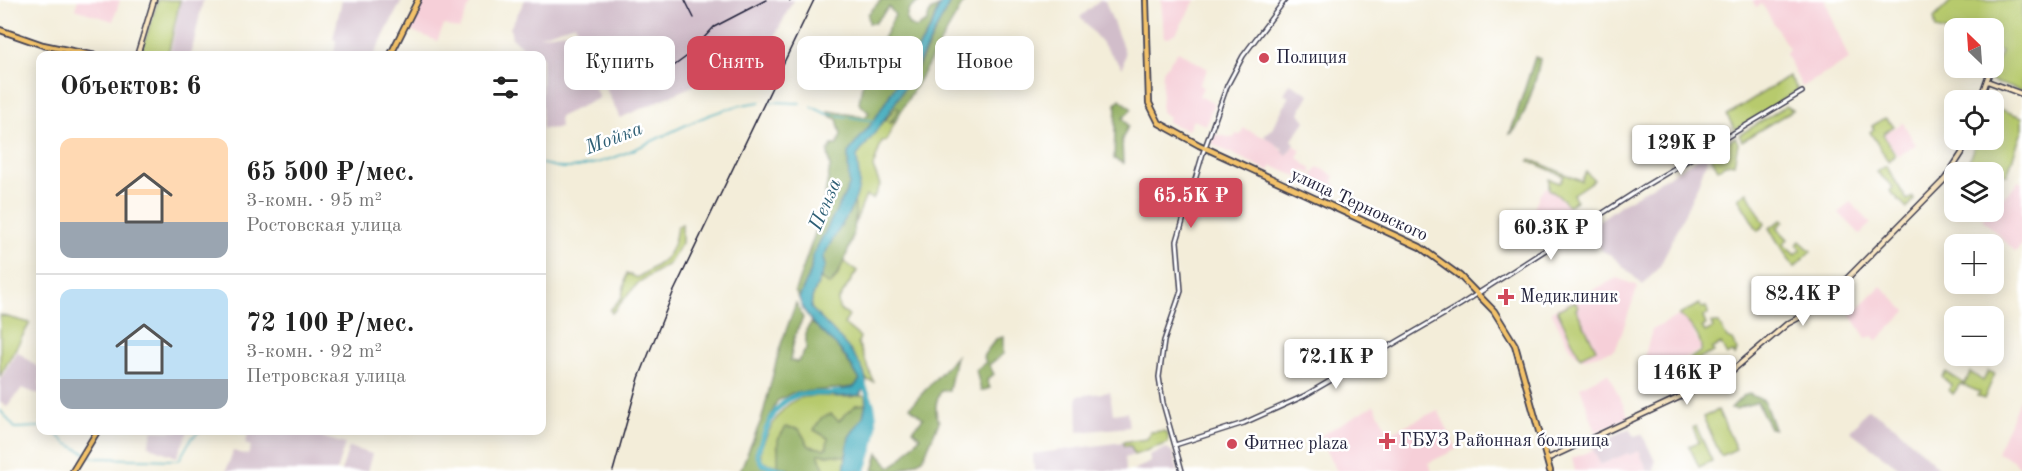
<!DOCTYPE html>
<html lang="ru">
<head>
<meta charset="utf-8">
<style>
  body { margin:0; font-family:"Old Standard TT",serif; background:#f6f6f6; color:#222; height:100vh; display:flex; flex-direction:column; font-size:22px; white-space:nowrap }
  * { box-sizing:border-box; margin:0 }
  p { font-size:20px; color:#767676 }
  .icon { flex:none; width:33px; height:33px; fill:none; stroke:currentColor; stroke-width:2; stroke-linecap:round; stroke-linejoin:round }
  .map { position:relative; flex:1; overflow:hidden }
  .details { position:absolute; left:36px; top:51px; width:510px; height:384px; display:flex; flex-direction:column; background:#fff; border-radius:12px; box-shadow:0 3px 15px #0003 }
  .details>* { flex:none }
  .hud { position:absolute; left:564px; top:36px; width:570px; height:54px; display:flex; gap:12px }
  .needle { width:39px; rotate:335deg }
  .tools { position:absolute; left:1944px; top:18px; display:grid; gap:12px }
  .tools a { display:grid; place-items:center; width:60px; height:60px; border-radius:12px; background:#fff; box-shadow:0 3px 15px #0003; font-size:30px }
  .price { position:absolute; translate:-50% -51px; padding:0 14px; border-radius:6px; background:#fff; color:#222; font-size:20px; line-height:39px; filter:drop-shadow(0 2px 3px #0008) }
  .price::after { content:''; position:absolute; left:50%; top:36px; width:18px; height:14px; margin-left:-9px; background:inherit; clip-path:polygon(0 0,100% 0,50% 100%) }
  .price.current { background:#d1495b; color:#fff }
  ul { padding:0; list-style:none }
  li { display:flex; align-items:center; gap:18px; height:150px; padding:0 24px }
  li+li { border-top:2px solid #e0e0e0 }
  li span { display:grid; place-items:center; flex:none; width:168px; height:120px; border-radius:12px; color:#555 }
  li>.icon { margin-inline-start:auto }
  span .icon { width:72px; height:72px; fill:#fffc; stroke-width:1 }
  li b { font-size:26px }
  h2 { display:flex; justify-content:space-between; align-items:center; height:72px; padding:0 24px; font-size:26px }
  .tag { padding:0 21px; border-radius:12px; background:#fff; box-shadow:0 3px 15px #0003; font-size:21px; line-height:54px }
  .tag.current { background:#d1495b; color:#fff }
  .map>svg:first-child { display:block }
</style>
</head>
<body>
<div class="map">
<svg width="2022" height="471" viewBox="0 0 2022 471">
  <rect width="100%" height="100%" fill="#fff"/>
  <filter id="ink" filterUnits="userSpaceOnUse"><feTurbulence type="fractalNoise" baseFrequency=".0167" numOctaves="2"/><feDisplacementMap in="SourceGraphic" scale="12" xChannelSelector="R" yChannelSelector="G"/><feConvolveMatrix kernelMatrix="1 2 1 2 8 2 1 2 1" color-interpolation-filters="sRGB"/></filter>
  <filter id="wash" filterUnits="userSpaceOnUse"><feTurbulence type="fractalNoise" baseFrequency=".008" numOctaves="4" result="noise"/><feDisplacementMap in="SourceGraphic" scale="24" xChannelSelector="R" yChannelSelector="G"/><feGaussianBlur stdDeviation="1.35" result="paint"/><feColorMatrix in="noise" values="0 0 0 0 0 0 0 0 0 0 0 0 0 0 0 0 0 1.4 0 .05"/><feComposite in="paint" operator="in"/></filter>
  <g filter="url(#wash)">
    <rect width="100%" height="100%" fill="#f3edd9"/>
    <!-- built -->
    <path fill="#f6cfd8" d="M78,0h42l-7,21 -38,-12z
      M421,0h51l-13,29 -15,-4 -7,16 -30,-12z
      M1161,0h34l-18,32 -10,6 -3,-1z
      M1752,0h73l24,60 -47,27 -16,-33 3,-5 -27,-45 -6,3z
      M1178,51l30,18 -9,16 4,2 -4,9 15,7 -8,22 -13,-5 -5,10 -21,-8 2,-5 -8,-5 2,-41z
      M1903,123l13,22 -18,11 -14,-22z
      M1243,128l30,13 14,14 7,-10 7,5 -4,7 15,13 -1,3h3l4,-6 16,9 -1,7 4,3 -3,7 -22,-10 3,-7 -12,-6 -5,7 -26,-11 -3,5 -57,-27 1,-10 21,4 2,-4 5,1z
      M2019,181l3,3v60l-6,8 -34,-33 7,-7h5v-5z
      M1546,187l17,14 11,16 -3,14 -28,16 -4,-8 -13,6 -5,-13 7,-21 6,-3 6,-15z
      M1850,202l21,21 -11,11 -21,-21z
      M1617,278l21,8 -21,60 -5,5 -30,8 -12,-10 -19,-38z
      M1881,286l25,25 -29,30 -4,-5 -7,2 -15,-23z
      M1678,316l11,7 12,25 -4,4 -19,9 -4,-1 -19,10 -4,-1 -6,-14 7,-25z
      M1608,373l21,44 -33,15 -16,-45z
      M2022,394v75l-11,-10 -14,-6z
      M1374,405l15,28 49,-23 19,39 -29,14 4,8h-95l-19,-34z
      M1594,450l6,15 28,-13 11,-1 9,20h-73l-3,-13z"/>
    <!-- industrial -->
    <path fill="#d1bdca" d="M181,0h22l-12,55h-21z
      M342,0h60l-28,55h-40l2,-15 -3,-1z
      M525,0h268l-26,53 -147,65 -45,-94 -37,12 34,-5 27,67 -40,19 1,11 -18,1v-73l-24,-1 5,-7 -11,-10 -2,-10z
      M1101,0l4,1 20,52 -2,15 -43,-51z
      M1290,83l19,11 -10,19 6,8 -13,19 3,3 -8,12 -5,-3 1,-3 -19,-13 8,-7 17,-32 -5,-3z
      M1705,154l2,5 -10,28 -37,79 -17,19 -32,-30 -9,-4 -13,-23 33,-24z
      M17,351l23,18v26l-18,-7 -15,19 -7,-5v-22z
      M1110,392l3,22 14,-2 2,15 -51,5 -1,-36z
      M1868,409l28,18 46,44h-39l-53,-40z
      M1630,428l4,8 8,-2 13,27 -1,10h-6l-9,-20 -10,4 -1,-2 -28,12 -8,-19z
      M153,431h35l-11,26 -29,-11z
      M249,431h54l42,13 -9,27h-110l7,-20 15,4 3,-9 -6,-2z
      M1123,442l1,4 7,-1 3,10 -9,3 1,13h-92l-1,-17z
      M349,447l23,7 -5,17h-26z
      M1167,448l6,5 5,18h-47l20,-9 -2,-7z"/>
    <!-- green -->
    <path fill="#b7ca6d" stroke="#6c7654" stroke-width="1.5" d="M158,0h22l-12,55h-28z
      M1952,0h70v91l-32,-10 11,-30 -7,-3v-20h-40v6l-18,-5 -2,-11z
      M1789,76l9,14 -63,40 -8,-15z
      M896,106l3,3 -8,14 5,-3 -10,21h-4l-9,26 7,18 -7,14 -7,-3 -12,29v-24l5,-17 -2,-28 25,-36 3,1z
      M1786,106l7,4 -51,31 -3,-6z
      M1994,107l28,10v14l-15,44 -38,-14 7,-21h18z
      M1885,118l9,8 -11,8 12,21 -7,6 -18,-29 4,-3 -2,-3z
      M1735,137l3,6 -4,21 -5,-1 -11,6 -9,-16z
      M1530,159l51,22 5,-9 8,8 -21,14 3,7 -8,5 -4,-6 -15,-11v-10l11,4 4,-7 -35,-15z
      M1886,166l21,34 6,-3 1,3 -7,8 -17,-17 3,-4 -16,-15z
      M1747,192l18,32 -7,7 -20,-33z
      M1783,219l1,2 -7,7 11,11 -5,5 12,11 6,-6 -5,-4 4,-4 11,10 -17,17 -25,-40z
      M682,224v19l-13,21 -30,18 -27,31 -2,-3 12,-13 5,-24 10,5c27,-18 35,-17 40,-51z
      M843,261l14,10 -19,30 1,8 10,7 -5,8 16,13 -2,6 16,39 -7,-2 -11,-20 -45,-52 1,-10 8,-19 10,6 7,-8z
      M1575,301l3,6 -2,2 20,40 -16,8 -23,-47z
      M1699,304l3,4 4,-1 3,7 -6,3 3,8 -4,2 3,5 8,-4 -2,-5h8l8,15 5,2 5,10 -2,6 -2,-3 -6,2 -6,-11 -9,5 2,3 -20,9 -4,-3 11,-6c2,-13 -11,-29 -22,-37z
      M0,315l30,8 -30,53z
      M1988,371l7,3 -11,25 -7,-3 3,-4 -20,-8 -7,10 -4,-4 2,-5 -9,-8 4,-5 19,12 5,-12 13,9z
      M859,395l7,1v8l-10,1 -18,16 -7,-7 -17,16 14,8 -1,9 -4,2 -14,-3 -10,-17 -22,16 3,13 -2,8 -15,-4c-6,-12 1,-20 6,-31 23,-44 38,-34 84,-34z
      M1718,410l18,39 -15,7 -18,-39z
      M1696,426l16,35 -13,6 -10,-21 10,-4 -6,-14z
      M1163,431l5,2v10l-34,12 -3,-9h-7l-1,-4 24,-3 4,-7z
      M818,454l28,2 -2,15h-19z"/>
    <!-- forest -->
    <path fill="#91ae60" stroke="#5a684e" stroke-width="1.5" d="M881,0h40l-13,10 -2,9 3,6 7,3 11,-6 3,-11 8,-4 -7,20 -56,92 -27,34 1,33 -37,71 -1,14 -12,27 -4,-7 26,-75 9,-49 -2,-15 4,-7h5l4,-10 -4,-16 -7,-3 -2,-5 37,6 4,-4 -10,-10 3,-18 10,-13 2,-10 -3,-16 9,-1 15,-30 -6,-8 -14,16h-6l-1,-9z
      M951,0h14l-69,120 -6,2 9,-13 -3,-2 -11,14 -3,-1 37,-55z
      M1535,57l5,2c-2,16 -17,68 -30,75z
      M1120,99l12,10 -9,9 5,8 -6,14 1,23 -9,-4 2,-55z
      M854,201c6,25 -9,65 -24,84l-10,-6 5,-13 -2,-8 9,-21z
      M796,303l7,15 -8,17 -5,26 8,1 8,-13v-19l5,-7c22,13 35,36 49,57l-6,7 -62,6 -15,8 -22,53 6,12 16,5h-37l22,-53 18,-71z
      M1003,337v17l-14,11 5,9 -7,6 3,8 -9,3 -5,-21 10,-8 -3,-6 13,-17z
      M956,356l-7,34 -8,1c-6,10 -7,20 -2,31l-16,37 -24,12h-26l5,-18 12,14 9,-6 21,-24 -7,-7 10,-12 -13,-11z
      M1749,394l15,7 10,28 -4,-1 -13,-26 -21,7 -5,-1 12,-12z
      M866,404l-3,13 -14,20 -3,19 -28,-2 7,17h-32l-15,-5v-27l8,-12 13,2 10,17 15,3 3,-2 1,-9 -14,-8 7,-12 10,-4 8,7 17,-16z"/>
    <!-- water -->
    <path fill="#3daabc" stroke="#30667c" stroke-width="1.5" d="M942,0h9c-27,54 -55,109 -94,156 0,9 3,19 2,29 -3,25 -26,49 -36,73l2,8 -13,32 -1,10c14,16 56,53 55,75 0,5 -4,8 -7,12l-25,2 -1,-5 21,-5 6,-7c-6,-9 -11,-19 -18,-28 -15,-18 -37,-31 -43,-54l12,-27 1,-14 37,-71 -1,-33 27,-34 56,-91z
      M867,398l6,7v39l-10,27h-19l5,-34 14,-20z"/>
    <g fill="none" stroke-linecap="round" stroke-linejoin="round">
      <!-- stream -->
      <path stroke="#3daabc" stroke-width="1.5" d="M771,102l29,1
        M812,107l15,7 48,7
        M542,164c9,1 18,5 27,4 68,-6 120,-58 191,-66
        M0,410l15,18 25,-1
        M52,430l14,13 29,15 84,2 12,-21 10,-9"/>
      <!-- river -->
      <path stroke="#3daabc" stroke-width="5" d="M863,381c2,10 9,19 10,27 5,23 -2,42 -10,63
        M786,471l-24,-7 -5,-10c8,-23 18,-57 46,-60 13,-1 25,1 38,-2"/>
    </g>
  </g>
  <g filter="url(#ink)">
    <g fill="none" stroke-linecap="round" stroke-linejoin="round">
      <!-- tertiary casing -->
      <g stroke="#414053" stroke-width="6">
        <path id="tertiary" d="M1175,445l69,-22 60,-27 156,-91 185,-119 157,-94
          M1182,471l-19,-68 -4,-26 5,-36 17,-50 -4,-50 26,-88 24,-67 16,-30 42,-56"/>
      </g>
      <!-- secondary casing -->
      <g stroke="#414053" stroke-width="7">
        <path id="secondary" d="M137,56l17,-56
          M1987,81l35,13
          M1980,100l11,-32
          M1547,459l180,-84 60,-51 32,-17 126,-128 17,-26 4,-13"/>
      </g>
      <!-- primary casing -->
      <g stroke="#414053" stroke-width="8">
        <path id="primary" d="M1146,0l3,103 10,20 40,22 221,102 40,29 34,35 21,34 35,126
          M0,30l43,15 53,11
          M390,56l28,-56
          M73,471l25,-41"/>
      </g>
      <!-- tertiary -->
      <use href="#tertiary" stroke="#fff" stroke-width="3"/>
      <!-- secondary -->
      <use href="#secondary" stroke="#fae7c3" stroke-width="4"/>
      <!-- primary -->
      <use href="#primary" stroke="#f3c26a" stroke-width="4.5"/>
      <!-- rail -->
      <path stroke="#22223b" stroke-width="1.5" d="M685,0l9,18
        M790,1v-1
        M650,78l21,-10 15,-11 28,-30 52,-27
        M613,471l26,-93 34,-85 141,-293"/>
    </g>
  </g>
  <!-- markers -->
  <g fill="#d1495b" stroke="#fff" stroke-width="2">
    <circle cx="1264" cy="58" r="6"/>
    <path d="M1503 288h6v6h6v6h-6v6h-6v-6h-6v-6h6z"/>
    <path d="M1384 432h6v6h6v6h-6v6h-6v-6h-6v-6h6z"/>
    <circle cx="1232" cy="444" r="6"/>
  </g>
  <g text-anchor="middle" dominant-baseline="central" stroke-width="5" stroke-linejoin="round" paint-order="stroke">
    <!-- poi labels -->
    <g font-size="18" fill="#22223b" stroke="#fff" text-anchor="start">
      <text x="1276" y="58">Полиция</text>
      <text x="1520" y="297">Медиклиник</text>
      <text x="1400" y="441">ГБУЗ Районная больница</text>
      <text x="1244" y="444">Фитнес plaza</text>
    </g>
    <!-- street labels -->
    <g font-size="18" fill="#22223b" stroke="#fff">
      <text transform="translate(1359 205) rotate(25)">улица Терновского</text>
    </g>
    <!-- water labels -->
    <g font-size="20" font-style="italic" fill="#2e5f75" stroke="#fff">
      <text transform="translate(614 139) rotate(-21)">Мойка</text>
      <text transform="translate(826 205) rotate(-67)">Пенза</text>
    </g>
  </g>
</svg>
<div class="tools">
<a><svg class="needle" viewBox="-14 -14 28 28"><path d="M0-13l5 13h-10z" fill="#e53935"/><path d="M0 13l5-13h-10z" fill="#767676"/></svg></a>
<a><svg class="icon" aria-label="locate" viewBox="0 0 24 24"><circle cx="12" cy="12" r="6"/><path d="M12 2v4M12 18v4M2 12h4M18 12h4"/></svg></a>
<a><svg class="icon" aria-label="layers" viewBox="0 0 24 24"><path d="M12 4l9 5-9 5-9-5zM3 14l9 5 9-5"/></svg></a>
<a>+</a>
<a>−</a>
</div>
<b class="price" style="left:1681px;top:176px">129K ₽</b>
<b class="price current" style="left:1191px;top:229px">65.5K ₽</b>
<b class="price" style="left:1551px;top:261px">60.3K ₽</b>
<b class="price" style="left:1803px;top:327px">82.4K ₽</b>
<b class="price" style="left:1336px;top:390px">72.1K ₽</b>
<b class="price" style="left:1687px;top:406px">146K ₽</b>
<div class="hud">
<a class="tag">Купить</a>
<a class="tag current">Снять</a>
<a class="tag">Фильтры</a>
<a class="tag">Новое</a>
</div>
<section class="details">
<h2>Объектов: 6<svg class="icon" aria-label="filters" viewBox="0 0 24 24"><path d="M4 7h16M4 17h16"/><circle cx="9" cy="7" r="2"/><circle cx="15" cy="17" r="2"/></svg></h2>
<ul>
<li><span style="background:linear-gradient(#ffd9b3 70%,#9aa5b1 0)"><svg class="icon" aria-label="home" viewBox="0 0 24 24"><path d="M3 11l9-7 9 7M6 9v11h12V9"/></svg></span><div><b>65 500 ₽/мес.</b><p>3-комн. · 95 m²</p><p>Ростовская улица</p></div></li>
<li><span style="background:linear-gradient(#bfe0f5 75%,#9aa5b1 0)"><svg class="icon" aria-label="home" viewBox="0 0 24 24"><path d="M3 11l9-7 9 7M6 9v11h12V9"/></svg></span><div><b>72 100 ₽/мес.</b><p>3-комн. · 92 m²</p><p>Петровская улица</p></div></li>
</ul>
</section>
</div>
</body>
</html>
